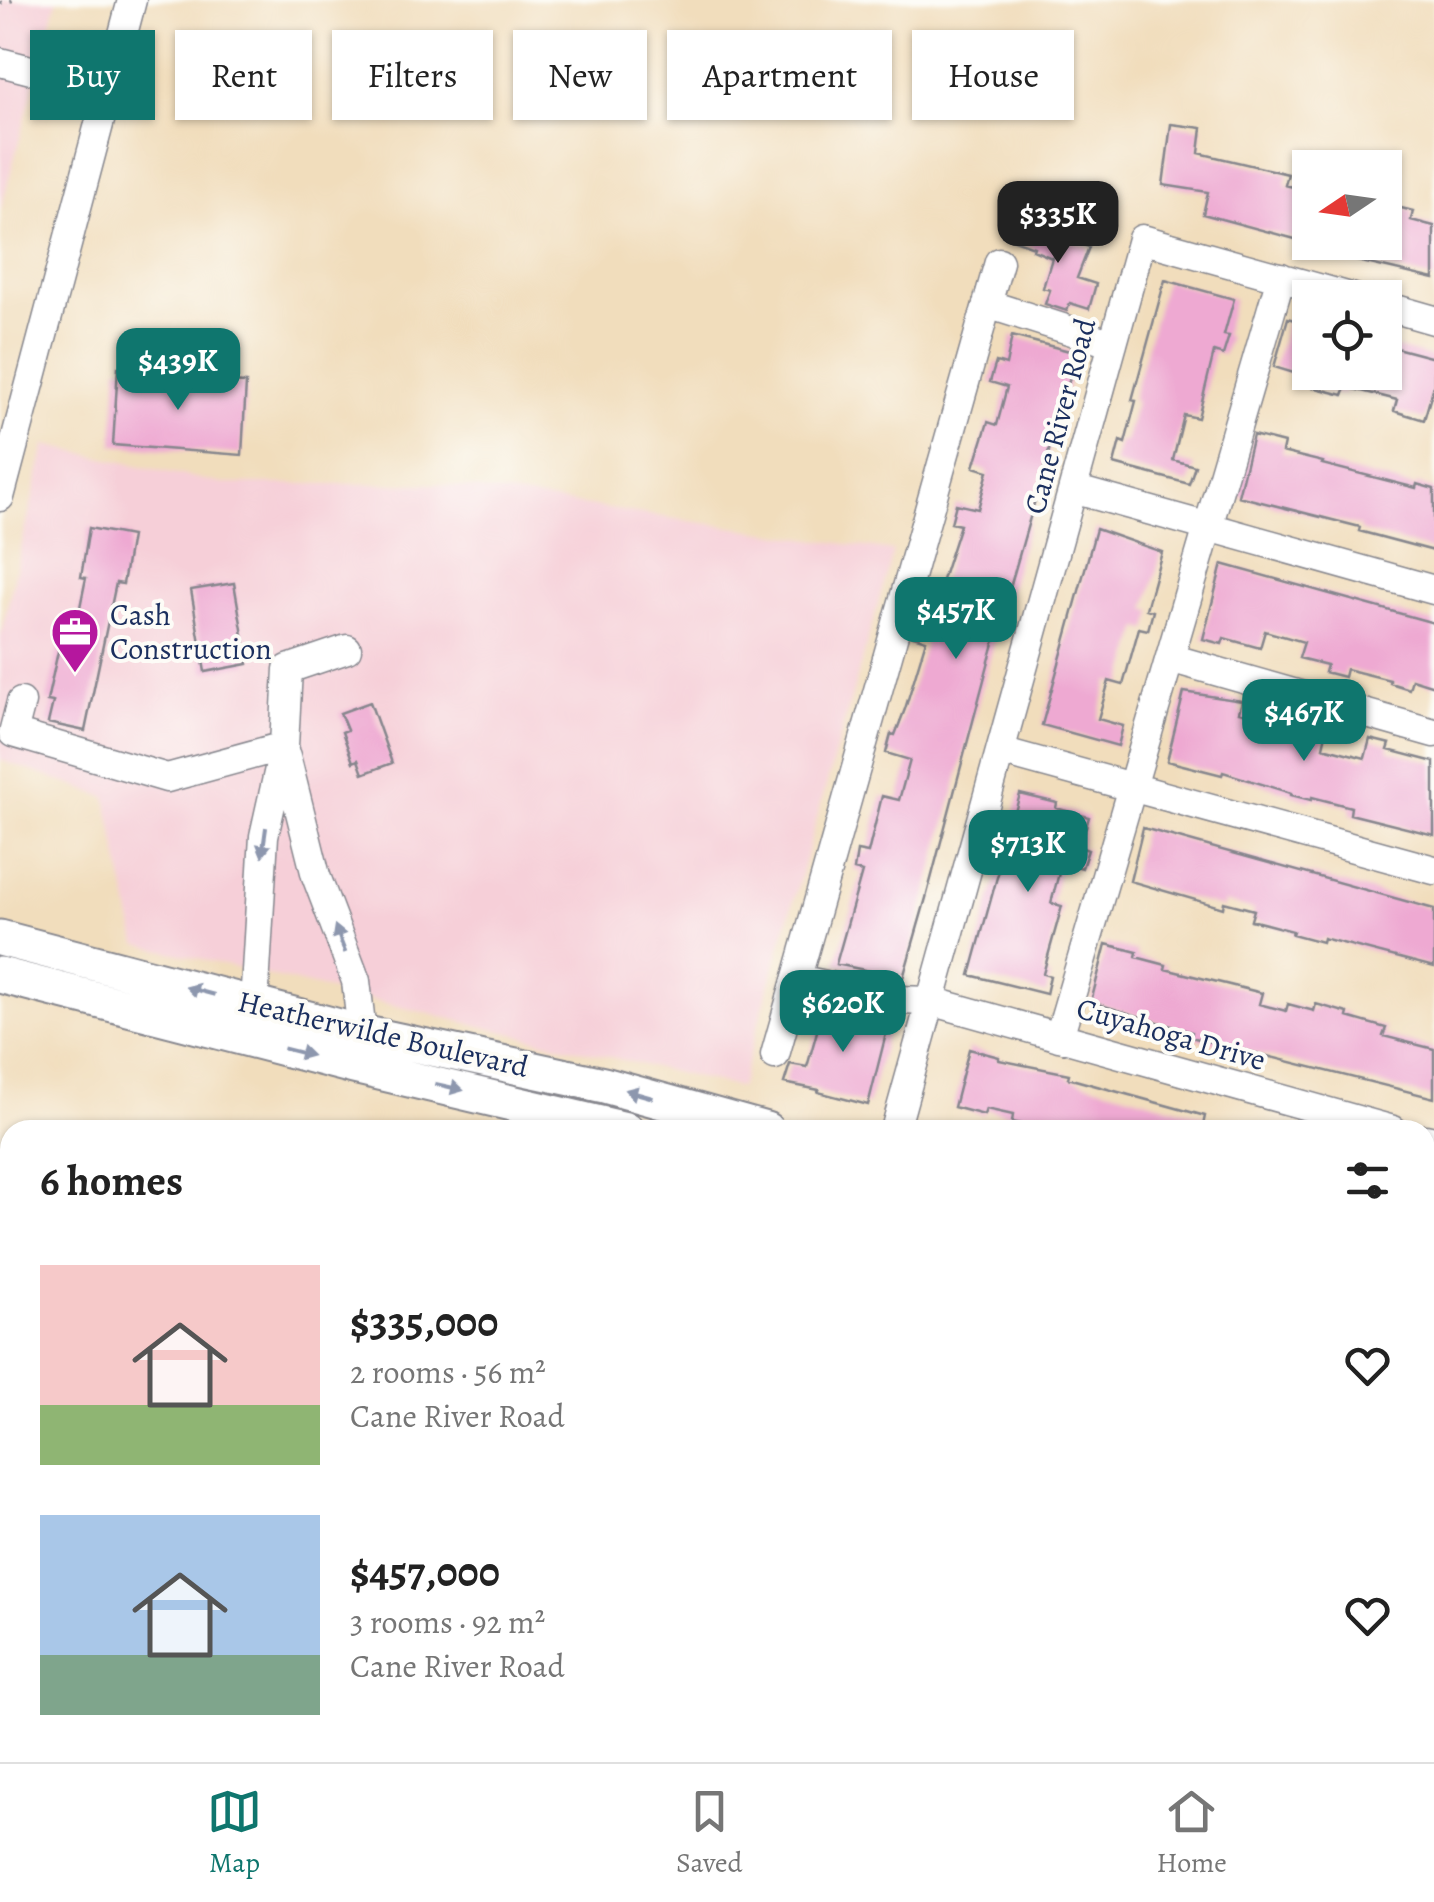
<!DOCTYPE html>
<html lang="en">
<head>
<meta charset="utf-8">
<style>
  body { margin:0; font-family:Alegreya,serif; background:#f6f6f6; color:#222; height:100vh; display:flex; flex-direction:column; font-size:38px; white-space:nowrap }
  * { box-sizing:border-box; margin:0 }
  p { font-size:32px; color:#767676 }
  .icon { flex:none; width:55px; height:55px; fill:none; stroke:currentColor; stroke-width:2; stroke-linecap:round; stroke-linejoin:round }
  .map { position:relative; flex:1; overflow:hidden }
  .drawer { position:absolute; left:0px; top:1120px; width:1435px; height:642px; display:flex; flex-direction:column; background:#fff; border-radius:30px 30px 0 0; box-shadow:0 2px 8px #0004 }
  .drawer>* { flex:none }
  .banner { position:absolute; left:30px; top:30px; width:1375px; height:90px; display:flex; gap:20px }
  .needle { width:65px; rotate:257deg }
  .tools { position:absolute; left:1292px; top:150px; display:grid; gap:20px }
  .tools a { display:grid; place-items:center; width:110px; height:110px; border-radius:0px; background:#fff; box-shadow:0 2px 8px #0004; font-size:50px }
  .price { position:absolute; translate:-50% -85px; padding:0 22px; border-radius:20px; background:#0f766e; color:#fff; font-size:32px; line-height:65px; filter:drop-shadow(0 2px 5px #0008) }
  .price::after { content:''; position:absolute; left:50%; top:60px; width:30px; height:22px; margin-left:-15px; background:inherit; clip-path:polygon(0 0,100% 0,50% 100%) }
  .price.active { background:#222; color:#fff }
  ul { padding:0; list-style:none }
  li { display:flex; align-items:center; gap:30px; height:250px; padding:0 40px }
  li span { display:grid; place-items:center; flex:none; width:280px; height:200px; border-radius:0px; color:#555 }
  li>.icon { margin-inline-start:auto }
  span .icon { width:120px; height:120px; fill:#fffc; stroke-width:1 }
  li b { font-size:42px }
  h2 { display:flex; justify-content:space-between; align-items:center; height:120px; padding:0 40px; font-size:42px }
  .chip { padding:0 35px; border-radius:0px; background:#fff; box-shadow:0 2px 8px #0004; font-size:35px; line-height:90px }
  .chip.active { background:#0f766e; color:#fff }
  .tab-bar { display:flex; justify-content:space-around; align-items:center; height:140px; border-top:2px solid #e0e0e0; background:#fff; font-size:28px; color:#767676 }
  .tab-bar a { display:grid; justify-items:center; gap:5px }
  .tab-bar .active { color:#0f766e }
  .map>svg:first-child { display:block }
</style>
</head>
<body>
<div class="map">
<svg width="1434" height="1762" viewBox="0 0 1434 1762">
  <rect width="100%" height="100%" fill="#fdfcf7"/>
  <filter id="ink" filterUnits="userSpaceOnUse"><feTurbulence type="fractalNoise" baseFrequency=".01" numOctaves="2"/><feDisplacementMap in="SourceGraphic" scale="20" xChannelSelector="R" yChannelSelector="G"/><feConvolveMatrix kernelMatrix="1 2 1 2 8 2 1 2 1" color-interpolation-filters="sRGB"/></filter>
  <filter id="wash" filterUnits="userSpaceOnUse"><feTurbulence type="fractalNoise" baseFrequency=".0048" numOctaves="4" result="noise"/><feDisplacementMap in="SourceGraphic" scale="40" xChannelSelector="R" yChannelSelector="G"/><feGaussianBlur stdDeviation="2.25" result="paint"/><feColorMatrix in="noise" values="0 0 0 0 0 0 0 0 0 0 0 0 0 0 0 0 0 1.4 0 .05"/><feComposite in="paint" operator="in"/></filter>
  <g filter="url(#wash)">
    <rect width="100%" height="100%" fill="#f1ddbc"/>
    <!-- built -->
    <path fill="#f6cfd8" d="M0,0h57l-57,212z
      M45,445l177,39h218l453,67 -153,537 -603,-144 -31,-147 -106,-37v-122z"/>
    <g id="blocks">
      <!-- building -->
      <path fill="#eea9d2" d="M1171,124l31,4 -3,25 89,21 -3,11 25,6v52l-107,-29 5,-22 -45,-7z
        M1385,204l28,7 -2,9 23,6v53l-98,-23 3,-14h46z
        M1008,220l81,27 -12,31 19,6 -7,25 -19,-6 -3,8 -22,-7 5,-14 -7,-2 9,-30 -19,-8 1,-3 -31,-11z
        M1165,280l69,19 -10,36 5,1 -6,19 -9,-3 -16,66 -14,-3 -11,45 22,6 -6,18 -75,-20 6,-23 5,2 11,-42 -4,-1z
        M1288,318l22,6v54l-36,-11z
        M1012,336l65,17 -88,308 -63,237 -23,80 -67,-14 26,-92 -8,-2 3,-19 11,2 14,-57 17,4 11,-40 -24,-7 5,-19 4,1 10,-26 21,-69 -13,-4 5,-19 23,7 9,-39 -9,-2 19,-58 -9,-2 5,-19 22,5 10,-38 -14,-4 14,-45 9,3 10,-38 -17,-5 6,-20 10,3z
        M1385,345l49,13v27l-10,35 -30,-9 3,-11 -51,-13 -3,8 -31,-8v-15h73z
        M118,367l54,4v8l74,4 -4,72 -129,-10z
        M1253,435l31,8 -2,9 41,10 -1,2 94,24 1,-4 17,5v62l-75,-20 1,-4 -122,-31z
        M89,528l42,8 -8,48 -7,-1 -31,148 -37,-8 5,-21 -6,-1 12,-54 5,1 7,-33 7,2 8,-39 -5,-1z
        M1096,529l66,23 -16,57 7,2 -5,19 -9,-2 -16,57 -14,-4 -11,38 25,7 -5,20 -76,-21z
        M1222,564l212,59v63l-22,-7 -3,10 -19,-6v-3l-44,-11 -2,8 -19,-5 2,-7 -28,-7 5,-16 -39,-11 -5,17 -36,-10 -2,6 -19,-5z
        M234,583l14,81 -43,8 -14,-82z
        M1184,692l58,9 -3,11 32,7 -2,9 36,10 2,-9 19,5 -3,13 42,11 5,-19 20,5 -2,6 46,12v73l-84,-21 1,-7 -39,-10 -1,3 -20,-5v-2l-68,-21 -1,3 -55,-14z
        M370,702l22,61 -29,11 -5,-14 -5,2 -11,-30 5,-2 -7,-17z
        M1020,794l37,9 -1,5 33,9 -9,30 8,3 -6,18 -20,-6 -11,41 11,3 -19,68 7,2 -4,18 -76,-19z
        M1143,828l291,81v58l-111,-29 -1,4 -30,-8 1,-3 -42,-11 3,-10 -30,-8 -1,6 -93,-27z
        M1106,944l31,8 -1,5 30,8 -1,4 97,24 -3,11 27,7 2,-7 26,7 2,-7 32,9 -1,4 39,11 -3,8 51,13v49l-243,-61 1,-5 -101,-30z
        M825,1003l65,15 -22,87 -50,-13 1,-2 -35,-7 6,-19 17,3z
        M969,1049l30,8v3l70,14 -1,4 137,38 -3,14h-118l-12,-3 -1,3h-20l-39,-8 1,-7 -27,-6 -2,6 -30,-8z"/>
    </g>
  </g>
  <g filter="url(#ink)">
    <use href="#blocks" fill-opacity="0" stroke="#86868d" stroke-width="2.5"/>
    <g fill="none" stroke-linecap="round" stroke-linejoin="round">
      <!-- minor casing -->
      <g stroke="#86868d" stroke-width="31">
        <path id="minor" d="M0,62l108,28
          M987,304l126,40
          M1385,306l49,14
          M1073,489l361,101
          M0,497l132,-497
          M1170,658l264,75
          M21,702l-8,31 154,45 117,-32
          M1000,751l434,119
          M286,756l30,120 40,105 6,52
          M797,979l100,21 34,1 462,129
          M254,1005l10,-169 20,-90 4,-77 59,-20
          M1059,1037l222,-760
          M775,1055l224,-793
          M895,1130l247,-891 212,59
          M1425,1139l9,2
          M0,1534l10,23
          M0,1651l10,-4
          M95,1752l4,10"/>
      </g>
      <!-- major casing -->
      <g stroke="#86868d" stroke-width="39">
        <path id="major" d="M0,938l362,95 242,52 162,45
          M0,975l354,91 272,64
          M1425,1317l9,3
          M1425,1356l9,2"/>
      </g>
      <!-- path -->
      <path stroke="#86868d" stroke-width="4" stroke-dasharray="2.5 8" stroke-linecap="butt" d="M0,3l14,-3
        M668,1752v10"/>
      <!-- minor -->
      <use href="#minor" stroke="#fff" stroke-width="28"/>
      <!-- major -->
      <use href="#major" stroke="#fff" stroke-width="35"/>
    </g>
    <!-- one-way arrows -->
    <defs><path id="oneway-solid" d="M-6-.8H1V-3.2L6.5 0L1 3.2V.8H-6Z" transform="scale(2.5)"/></defs>
    <g fill="#8d97ae">
      <use href="#oneway-solid" transform="translate(264 842) rotate(98)"/>
      <use href="#oneway-solid" transform="translate(340 939) rotate(-111)"/>
      <use href="#oneway-solid" transform="translate(200 991) rotate(-165)"/>
      <use href="#oneway-solid" transform="translate(298 1052) rotate(14)"/>
      <use href="#oneway-solid" transform="translate(449 1087) rotate(13)"/>
      <use href="#oneway-solid" transform="translate(639 1094) rotate(-164)"/>
    </g>
  </g>
  <!-- icons -->
  <defs>
    <g id="office-pin" transform="scale(2.5)"><path d="M0 17L-7.5 6A9.5 9.5 0 1 1 7.5 6Z" fill="#b5179e" stroke="#fdfcf7"/><path d="M-6-3h4V-5.5h4V-3h4V5H-6ZM-1-4.5V-3h2v-1.5ZM-6 0V1H6V0Z" fill="#fff"/></g>
  </defs>
  <g fill-rule="evenodd">
    <use href="#office-pin" x="75" y="632"/>
  </g>
  <g text-anchor="middle" dominant-baseline="central" stroke-width="8" stroke-linejoin="round" paint-order="stroke">
    <!-- street labels -->
    <g font-size="30" fill="#1b2f5e" stroke="#fdfcf7">
      <text transform="translate(1060 416) rotate(-75)">Cane River Road</text>
      <text transform="translate(383 1034) rotate(13)">Heatherwilde Boulevard</text>
      <text transform="translate(1171 1034) rotate(16)">Cuyahoga Drive</text>
    </g>
    <!-- poi labels -->
    <g font-size="30" fill="#1b2f5e" stroke="#fdfcf7" text-anchor="start">
      <text x="110" y="615">Cash<tspan x="110" dy="34">Construction</tspan></text>
    </g>
  </g>
</svg>
<div class="tools">
<a><svg class="needle" viewBox="-14 -14 28 28"><path d="M0-13l5 13h-10z" fill="#e53935"/><path d="M0 13l5-13h-10z" fill="#767676"/></svg></a>
<a><svg class="icon" aria-label="locate" viewBox="0 0 24 24"><circle cx="12" cy="12" r="6"/><path d="M12 2v4M12 18v4M2 12h4M18 12h4"/></svg></a>
</div>
<b class="price active" style="left:1058px;top:266px">$335K</b>
<b class="price" style="left:178px;top:413px">$439K</b>
<b class="price" style="left:956px;top:662px">$457K</b>
<b class="price" style="left:1304px;top:764px">$467K</b>
<b class="price" style="left:1028px;top:895px">$713K</b>
<b class="price" style="left:843px;top:1055px">$620K</b>
<div class="banner">
<a class="chip active">Buy</a>
<a class="chip">Rent</a>
<a class="chip">Filters</a>
<a class="chip">New</a>
<a class="chip">Apartment</a>
<a class="chip">House</a>
</div>
<section class="drawer">
<h2>6 homes<svg class="icon" aria-label="filters" viewBox="0 0 24 24"><path d="M4 7h16M4 17h16"/><circle cx="9" cy="7" r="2"/><circle cx="15" cy="17" r="2"/></svg></h2>
<ul>
<li><span style="background:linear-gradient(#f6c9c9 70%,#8fb573 0)"><svg class="icon" aria-label="home" viewBox="0 0 24 24"><path d="M3 11l9-7 9 7M6 9v11h12V9"/></svg></span><div><b>$335,000</b><p>2 rooms · 56 m²</p><p>Cane River Road</p></div><svg class="icon" aria-label="heart" viewBox="0 0 24 24"><path d="M12 20l-8-8c-3-5 5-10 8-4 3-6 11-1 8 4z"/></svg></li>
<li><span style="background:linear-gradient(#a9c7e8 70%,#7fa58c 0)"><svg class="icon" aria-label="home" viewBox="0 0 24 24"><path d="M3 11l9-7 9 7M6 9v11h12V9"/></svg></span><div><b>$457,000</b><p>3 rooms · 92 m²</p><p>Cane River Road</p></div><svg class="icon" aria-label="heart" viewBox="0 0 24 24"><path d="M12 20l-8-8c-3-5 5-10 8-4 3-6 11-1 8 4z"/></svg></li>
</ul>
</section>
</div>
<nav class="tab-bar">
<a class="active"><svg class="icon" aria-label="map" viewBox="0 0 24 24"><path d="M3 6l6-2 6 2 6-2v14l-6 2-6-2-6 2zM9 4v14M15 6v14"/></svg>Map</a>
<a><svg class="icon" aria-label="saved" viewBox="0 0 24 24"><path d="M7 4h10v16l-5-4-5 4z"/></svg>Saved</a>
<a><svg class="icon" aria-label="home" viewBox="0 0 24 24"><path d="M3 11l9-7 9 7M6 9v11h12V9"/></svg>Home</a>
</nav>
</body>
</html>
